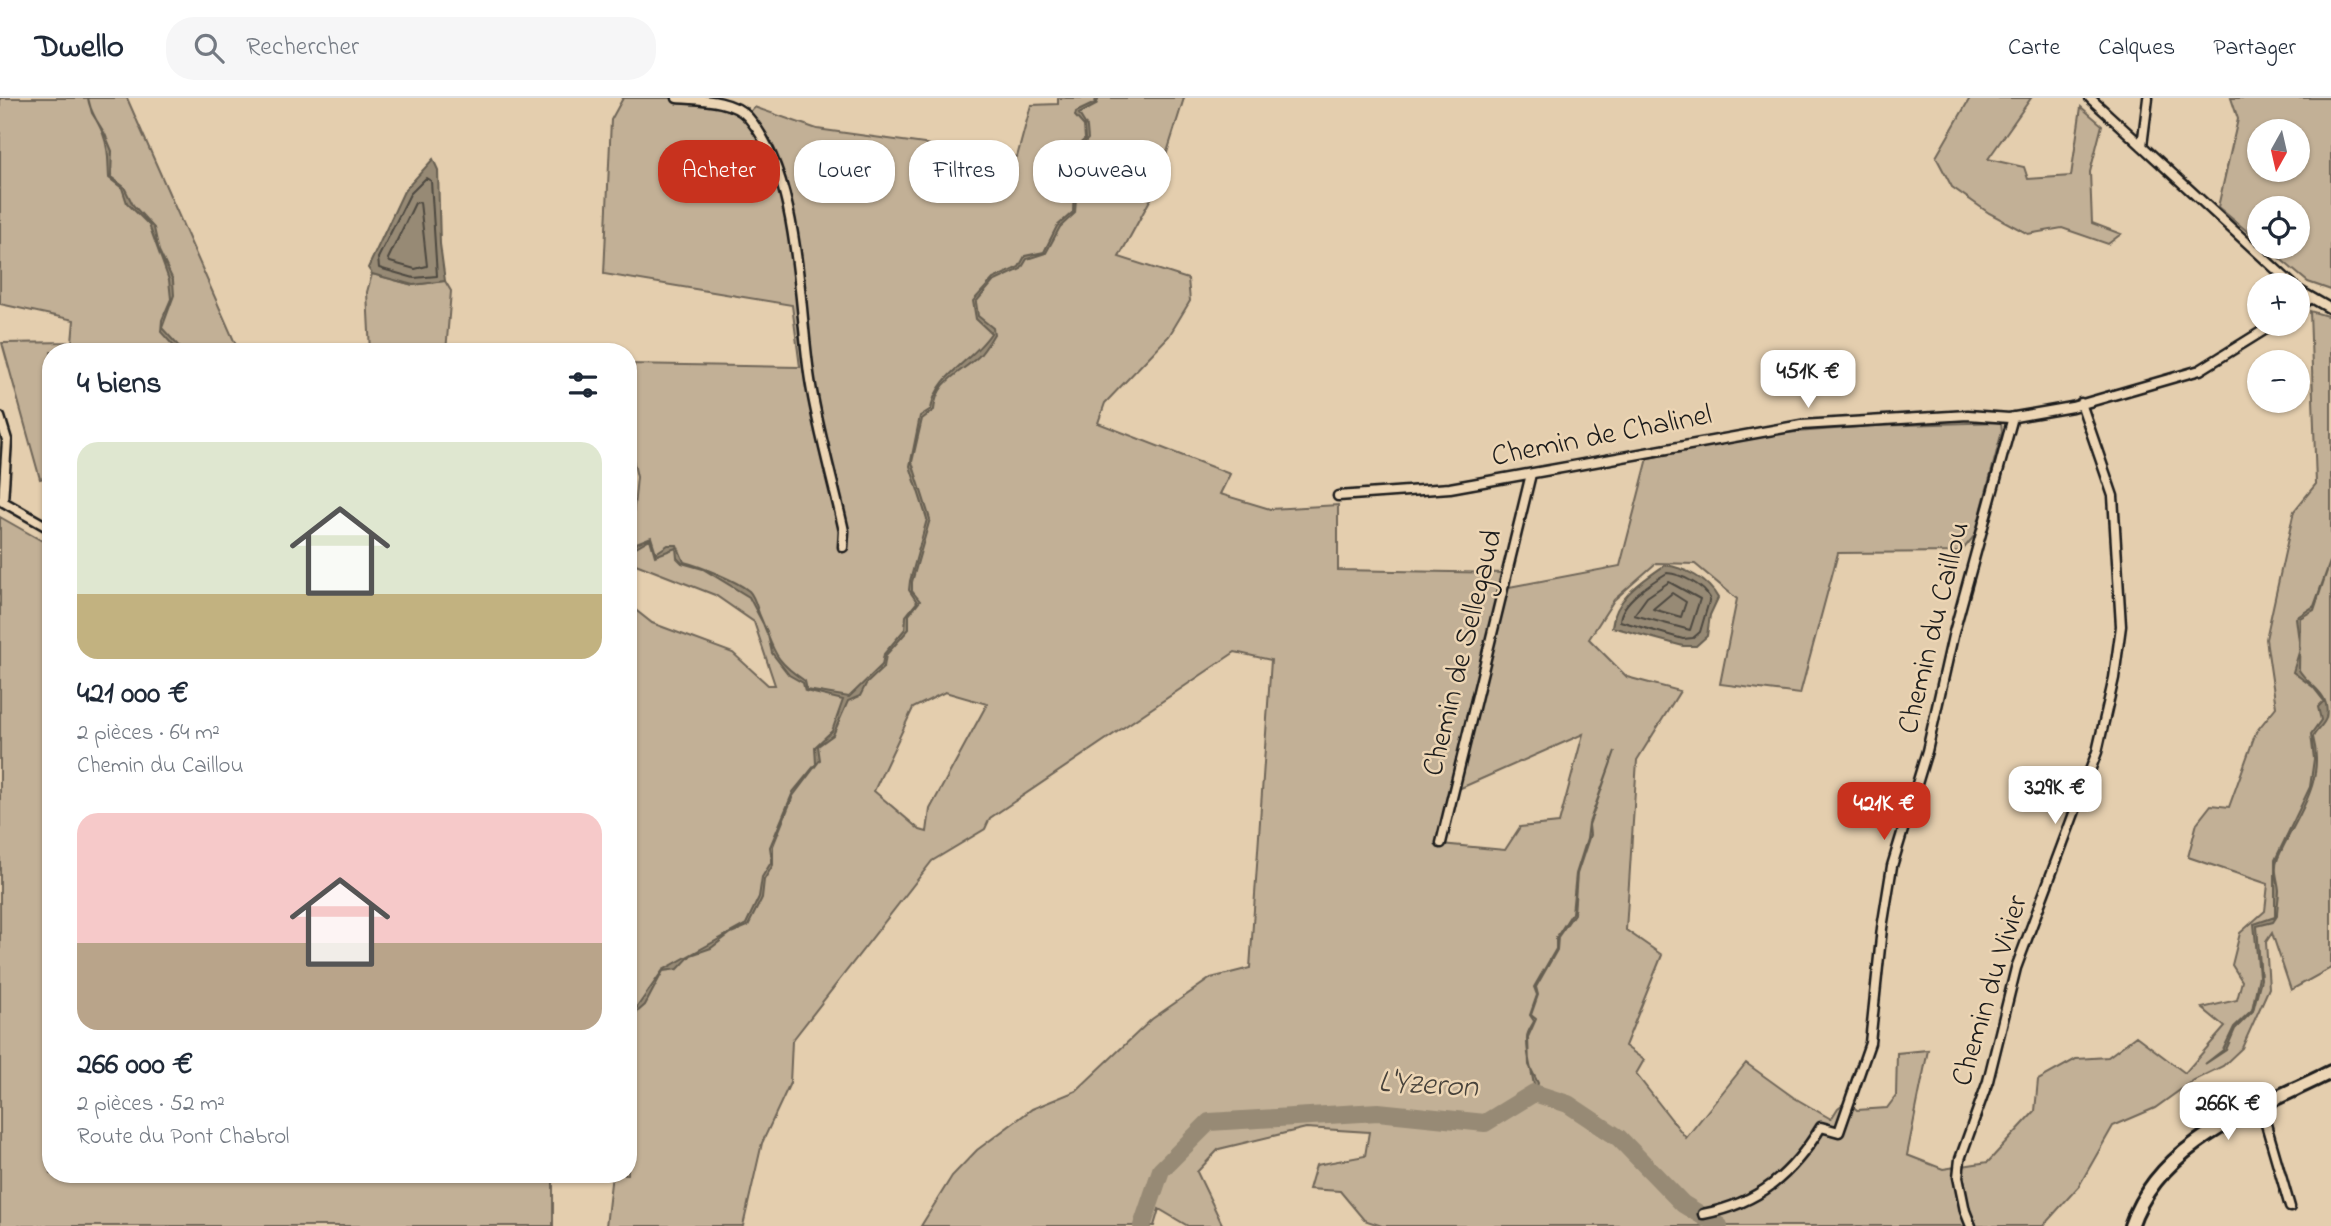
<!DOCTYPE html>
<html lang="fr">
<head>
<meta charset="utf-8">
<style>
  body { margin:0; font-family:"Indie Flower",sans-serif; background:#f6f6f7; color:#1f2937; height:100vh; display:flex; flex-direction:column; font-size:26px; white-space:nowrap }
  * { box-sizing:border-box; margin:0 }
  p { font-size:23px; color:#747a83 }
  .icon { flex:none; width:38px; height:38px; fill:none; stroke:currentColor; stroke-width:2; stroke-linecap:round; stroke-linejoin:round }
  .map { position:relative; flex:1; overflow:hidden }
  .panel { position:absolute; left:42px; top:245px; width:595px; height:840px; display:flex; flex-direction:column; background:#fff; border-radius:28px; box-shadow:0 2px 5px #0004 }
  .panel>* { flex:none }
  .top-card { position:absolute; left:658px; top:42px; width:665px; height:63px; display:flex; gap:14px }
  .needle { width:46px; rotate:188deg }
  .buttons { position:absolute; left:2247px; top:21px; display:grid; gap:14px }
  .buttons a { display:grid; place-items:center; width:63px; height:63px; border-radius:50%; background:#fff; box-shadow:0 2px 5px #0004; font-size:35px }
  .price { position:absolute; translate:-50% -60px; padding:0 16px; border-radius:14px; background:#fff; color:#222; font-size:23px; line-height:46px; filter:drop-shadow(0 2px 4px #0008) }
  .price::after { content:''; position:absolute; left:50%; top:42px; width:21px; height:16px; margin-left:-10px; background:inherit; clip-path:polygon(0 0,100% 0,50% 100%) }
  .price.active { background:#c8321e; color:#fff }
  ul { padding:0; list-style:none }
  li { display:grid; align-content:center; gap:14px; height:371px; padding:0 35px }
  li span { display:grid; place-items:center; height:217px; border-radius:21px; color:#555 }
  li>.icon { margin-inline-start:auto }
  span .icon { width:126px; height:126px; fill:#fffc; stroke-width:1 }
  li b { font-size:30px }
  h2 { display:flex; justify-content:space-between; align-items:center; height:84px; padding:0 35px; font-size:30px }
  .tag { padding:0 24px; border-radius:28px; background:#fff; box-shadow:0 2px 5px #0004; font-size:24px; line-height:63px }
  .tag.active { background:#c8321e; color:#fff }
  header { display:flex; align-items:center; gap:42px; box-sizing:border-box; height:98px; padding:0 35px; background:#fff; border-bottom:2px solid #e0e1e3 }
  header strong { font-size:33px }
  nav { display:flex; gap:38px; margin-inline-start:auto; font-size:24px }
  .search { width:490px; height:63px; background:#f6f6f7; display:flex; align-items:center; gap:18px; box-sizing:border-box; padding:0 24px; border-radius:28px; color:#747a83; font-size:26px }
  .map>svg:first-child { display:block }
</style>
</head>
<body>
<header>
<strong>Dwello</strong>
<div class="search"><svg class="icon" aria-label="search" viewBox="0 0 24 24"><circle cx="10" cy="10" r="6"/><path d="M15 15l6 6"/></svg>Rechercher</div>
<nav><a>Carte</a><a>Calques</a><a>Partager</a></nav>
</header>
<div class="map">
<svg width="2331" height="1128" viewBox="0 0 2331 1128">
  <rect width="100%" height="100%" fill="#e4ceae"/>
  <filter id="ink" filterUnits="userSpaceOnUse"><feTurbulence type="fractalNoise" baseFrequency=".0143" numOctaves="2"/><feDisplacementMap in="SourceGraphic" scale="14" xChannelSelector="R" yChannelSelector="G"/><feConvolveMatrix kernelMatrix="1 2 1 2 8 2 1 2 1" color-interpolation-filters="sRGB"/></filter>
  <g filter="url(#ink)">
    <!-- green -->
    <path fill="#c2b096" stroke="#6f6659" stroke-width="2" fill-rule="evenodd" d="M0,0h127l112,254h-188v124l-11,3 -38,-136 70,-1 2,-22 -74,-16z
      M623,0h81l44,10v7l6,-8 63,22 200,28 14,-52 27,-1v-6h126l-29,93 -36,66 69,22 2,22 -21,35 -64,67 -7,20 132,51 -10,20 50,15 68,-4v65l169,3 -3,15 116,-22 28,-108 125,-24 98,-8 130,-4 1,9 -27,104 -14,17 -123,1 -38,141 -80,-10 17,-85 -42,-35 -39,-1 -42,37 -25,39 38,38 53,14 -43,69 -11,170 36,25 -37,91 19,14 -8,14 50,64 60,-75 47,34 38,22 7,-11 9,-7 10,9 30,-2 9,-12 1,-43 31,-3 -21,105 36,14 45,-7 47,-51 3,-31 38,-21 32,-2 28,-21 49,37 40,-46 -23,-19 35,-8 5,-19 -10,-16 8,-32 25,-22 3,-27 -80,-27 9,-34 14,-18 18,2 27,-75 20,-25 -10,-68 28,-128 22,-27 -6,-173 21,6v651l-40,22 -19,-57 -6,9 3,46 -27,60 -19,18 -29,14 -39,28 -42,18 -34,60 -36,40h-661l-18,-6 -24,-29 -31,-2 7,-24 49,-9 4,-24 -63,-4 -87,21 -22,23 26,54h-35l-29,-17 -5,17h-233l31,-50 25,-26 55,-41 44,-18 76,-72 59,-41 39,-10 21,-308 -36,-8 -245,166 -5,11 -53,32 -140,180 -2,42 -28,60 -19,83h-137l6,-52h16v-570l24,19 81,30 35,32h7l-21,-63 -39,-27 -87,-34v-44h5l4,-40 -6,-27 -3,-86 172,3 -8,-62 -188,-31 7,-154zM945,594l42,12 -57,105 -3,23 -7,-2 -46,-39 39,-83zM1583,636l-24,89 -39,4 -15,23 -64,-6 13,-53z
      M1970,0h61l-43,61 36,8 4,12 43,-3 10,-69 21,18 -12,47 2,51 29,11 -13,10 -46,-16 -34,6 -39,-21 -37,-26 -16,-30z
      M2231,0h100v192l-23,-8 -42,-35h32v-39h-39v33l-41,-34 20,-88zM2259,33h39v39h-39z
      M372,176l41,11 32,-4 6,10 -5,61h-76l-3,-60z
      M0,419l51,29v628h502v52h-553z"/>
    <!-- water -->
    <path fill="#978a75" stroke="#665e51" stroke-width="2" d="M88,0l4,15 13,21 7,17 -1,26 13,10 9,18 21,23 5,23 14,29 1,15 -12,33 22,24h-5l-18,-20 1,-12 9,-21 -2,-19 -20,-55 -22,-22 -5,-15 -13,-10c-1,-15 0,-29 -6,-44 -5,-14 -13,-21 -15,-36z
      M1096,0h3l-3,7 -17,9 8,13 1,12 -11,12 -17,6 1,13 16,14 -2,29 -15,14 -14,26 -19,6 -6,10 -28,13 -17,20 2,14 15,12 1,6c-5,8 -9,16 -16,23 -19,17 -42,24 -44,53l-12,9 -10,43 18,57 -18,63v9l8,10 -11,14v14l-23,26 -2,12 -18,17 -6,12 -12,5 -15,34 -15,11 2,14 -27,36 -20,50v19l-9,15 -2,18 -14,28 -17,7 -20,15 -20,7 -13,14 -15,2 -18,34 -17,15 35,-50 83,-46 13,-27 3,-20 10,-16 -2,-14 23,-55 23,-28 -1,-17 17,-16 11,-31 -38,-9 -2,-8 -14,-8 -17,-22 -5,-22 -18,-34 -46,-28 -21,-6 -5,-5 -1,-10 -21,8 -5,-17 -14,8 -2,-3 17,-7 5,16 12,-8h9l7,17c16,4 53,19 65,29 6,6 8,18 11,25 15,35 12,43 45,65l2,9 42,7 33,-32 2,-11 21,-25 1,-13 11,-14 -8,-12 1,-9 17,-62 -17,-53 10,-50 11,-7c5,-34 42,-48 60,-76l-15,-14 -3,-18 20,-22 26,-12 6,-11 19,-4 13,-26 16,-14 1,-25 -15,-15 1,-20 13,-2 12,-11 -1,-13 -9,-10 1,-4 19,-9z
      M433,61l5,11 2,74 5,37 -32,4 -41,-11 -4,-6 36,-77z
      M2331,461l-17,51 -14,8 -1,52c10,17 32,22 27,48 -2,7 -10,12 -13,19 13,47 -18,81 -35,121 -5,12 0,21 1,32 0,7 -2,17 -2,26l-4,6 -16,4 4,53 -8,32 -18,18 -9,21 -21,14 18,-14 11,-23 18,-17 7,-34 -5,-52 21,-7v-57l35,-73 4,-28 -3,-25 10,-14 -3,-13 6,-6 -11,-14 -20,-15 7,-23 -4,-31 18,-12z
      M1665,467c20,3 43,14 53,33l-8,17 -3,21 -11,10h-13l-71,-19c3,-29 30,-46 53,-62z
      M1615,653l-26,74 1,10 -13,39 -3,40 -16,23 -1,13 -21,37 2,8 -7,20 5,4 -8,18 1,28 9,18 -3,11c-1,-18 -9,-36 -8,-57 0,-5 5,-11 7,-16l-4,-6 7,-20 -3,-8 22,-38v-11l16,-25 4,-39 11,-35 2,-16z"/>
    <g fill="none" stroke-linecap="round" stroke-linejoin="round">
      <!-- shore -->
      <path stroke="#4d4840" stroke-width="2" d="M426,80l5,3 6,95 -23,2 -35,-10 -1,-10 32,-64z
        M420,104l7,64 -12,3 -25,-7 -2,-3 27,-56z
        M1667,475c14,1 36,12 43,25l-10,34 -7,6 -10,1 -63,-18c1,-20 32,-39 47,-48z
        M1669,484l31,17 -10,31 -56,-15 13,-18z
        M1672,495l14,9 -5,15 -28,-8z"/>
      <!-- river -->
      <path stroke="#978a75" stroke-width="18" d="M1142,1128l19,-56 48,-48 169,-10 107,11 49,-30 34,11 51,34 64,66 36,22"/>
      <!-- street casing -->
      <g stroke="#1c1c1c" stroke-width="13">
        <path id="street" d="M677,0c21,2 55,1 71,19 53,61 50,187 62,263 8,51 23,101 34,151l-1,16
          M2090,0l203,187
          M2142,48l6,-48
          M2298,192l33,19
          M2298,209l12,-8
          M0,319l7,23 -4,62
          M1338,398l112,-8 351,-63 167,-10 41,3 63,-11 128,-37 74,-46
          M0,402l51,29
          M1441,745l90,-369
          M2261,1009l29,100
          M1703,1116c57,-11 89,-40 118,-87l18,5 31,-89 12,-115 10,-62 35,-115 26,-115 60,-219
          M1971,1128l-6,-15 -7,-34 2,-18 28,-78 28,-113 81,-216 17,-74 7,-52 -8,-130 -32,-93"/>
      </g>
      <!-- secondary casing -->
      <g stroke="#1c1c1c" stroke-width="18">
        <path id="secondary" d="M2131,1128c29,-86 126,-117 200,-154"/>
      </g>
      <!-- street -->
      <use href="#street" stroke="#ecd5b4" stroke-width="8"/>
      <!-- secondary -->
      <use href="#secondary" stroke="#ecd5b4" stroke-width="12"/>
    </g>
  </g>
  <g text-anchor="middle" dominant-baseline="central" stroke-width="5" stroke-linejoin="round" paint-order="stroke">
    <!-- street labels -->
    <g font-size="30" fill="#1c1c1c" stroke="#ecd5b4">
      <text transform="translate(1602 339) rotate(-11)">Chemin de Chalinel</text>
      <text transform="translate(1935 530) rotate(-76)">Chemin du Caillou</text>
      <text transform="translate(1464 555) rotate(-76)">Chemin de Sellegaud</text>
      <text transform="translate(1991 893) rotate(-73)">Chemin du Vivier</text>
    </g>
    <!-- water labels -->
    <g font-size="32" font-style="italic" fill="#47423b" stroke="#ecd5b4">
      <text transform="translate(1428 988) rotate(3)">L'Yzeron</text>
    </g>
  </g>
</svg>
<div class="buttons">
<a><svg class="needle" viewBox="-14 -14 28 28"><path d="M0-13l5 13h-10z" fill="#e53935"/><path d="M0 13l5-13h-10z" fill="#747a83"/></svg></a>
<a><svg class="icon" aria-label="locate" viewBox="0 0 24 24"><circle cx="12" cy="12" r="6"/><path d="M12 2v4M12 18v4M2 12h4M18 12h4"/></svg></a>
<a>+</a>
<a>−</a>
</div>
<b class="price" style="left:1808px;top:312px">451K €</b>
<b class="price" style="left:2055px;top:728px">329K €</b>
<b class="price active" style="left:1884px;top:744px">421K €</b>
<b class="price" style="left:2228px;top:1044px">266K €</b>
<div class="top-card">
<a class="tag active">Acheter</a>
<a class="tag">Louer</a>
<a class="tag">Filtres</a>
<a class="tag">Nouveau</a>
</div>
<section class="panel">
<h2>4 biens<svg class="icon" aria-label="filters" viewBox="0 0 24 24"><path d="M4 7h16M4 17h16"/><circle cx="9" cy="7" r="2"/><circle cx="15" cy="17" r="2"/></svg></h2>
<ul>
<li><span style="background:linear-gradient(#dfe7d0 70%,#c2b280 0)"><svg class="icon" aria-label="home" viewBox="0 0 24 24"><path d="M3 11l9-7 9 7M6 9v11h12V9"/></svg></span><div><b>421 000 €</b><p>2 pièces · 64 m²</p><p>Chemin du Caillou</p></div></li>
<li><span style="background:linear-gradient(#f6c9c9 60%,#b9a48a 0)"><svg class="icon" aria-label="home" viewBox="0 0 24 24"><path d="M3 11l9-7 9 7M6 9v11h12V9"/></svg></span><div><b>266 000 €</b><p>2 pièces · 52 m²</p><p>Route du Pont Chabrol</p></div></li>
</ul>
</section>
</div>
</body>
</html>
